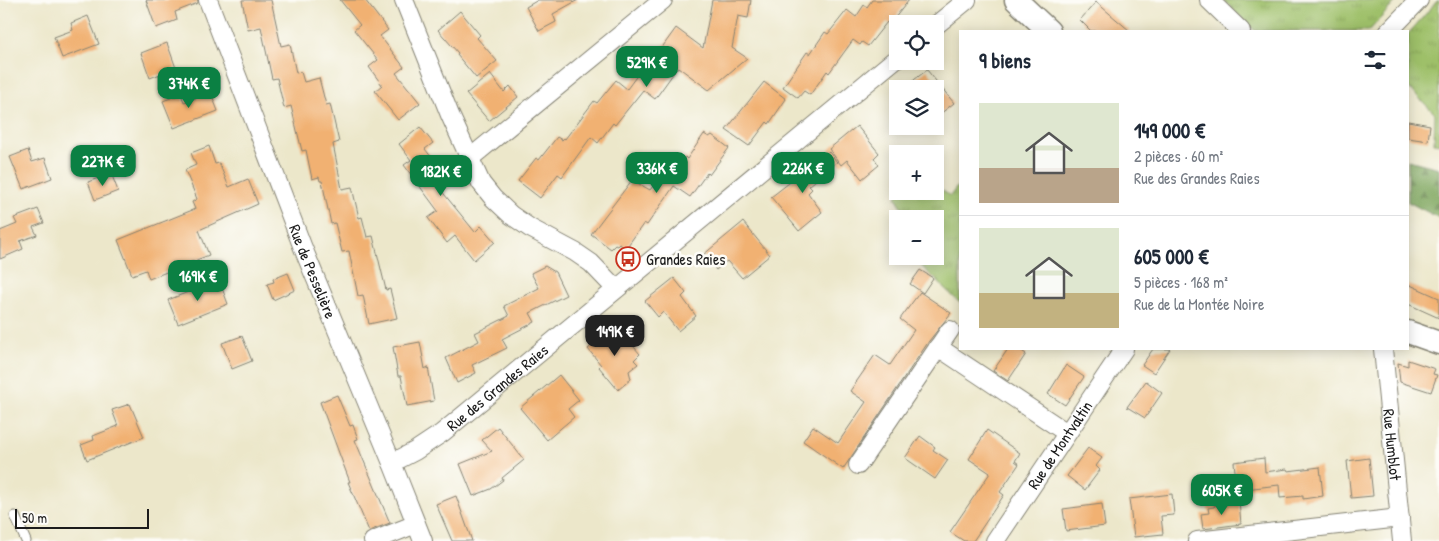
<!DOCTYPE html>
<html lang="fr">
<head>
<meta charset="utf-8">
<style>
  body { margin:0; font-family:"Patrick Hand",sans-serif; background:#f2f2f3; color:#1f2937; height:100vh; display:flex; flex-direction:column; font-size:19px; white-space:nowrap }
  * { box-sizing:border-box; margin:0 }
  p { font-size:16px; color:#747a83 }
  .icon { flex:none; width:28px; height:28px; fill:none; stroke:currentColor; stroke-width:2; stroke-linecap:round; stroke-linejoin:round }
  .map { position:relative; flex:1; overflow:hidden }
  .side { position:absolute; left:959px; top:30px; width:450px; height:320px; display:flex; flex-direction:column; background:#fff; border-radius:0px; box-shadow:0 2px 12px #0003 }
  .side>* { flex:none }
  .fabs { position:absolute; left:889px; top:15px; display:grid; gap:10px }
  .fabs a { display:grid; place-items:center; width:55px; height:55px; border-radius:0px; background:#fff; box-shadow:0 2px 12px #0003; font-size:25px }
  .scale { position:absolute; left:15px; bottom:12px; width:134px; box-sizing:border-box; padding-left:5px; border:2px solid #1c1c1c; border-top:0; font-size:14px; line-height:18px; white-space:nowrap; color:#1c1c1c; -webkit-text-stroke:4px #fdfcf7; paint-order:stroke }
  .price { position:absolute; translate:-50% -42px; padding:0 11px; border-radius:10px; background:#0b8043; color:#fff; font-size:16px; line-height:32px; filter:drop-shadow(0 1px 2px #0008) }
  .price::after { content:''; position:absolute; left:50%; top:30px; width:15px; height:11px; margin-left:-8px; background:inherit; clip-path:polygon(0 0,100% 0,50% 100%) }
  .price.selected { background:#222; color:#fff }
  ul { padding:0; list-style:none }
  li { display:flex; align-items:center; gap:15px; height:125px; padding:0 20px }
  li+li { border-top:1px solid #e0e1e3 }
  li span { display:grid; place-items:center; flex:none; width:140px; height:100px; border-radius:0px; color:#555 }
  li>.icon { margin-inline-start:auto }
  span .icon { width:60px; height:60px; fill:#fffc; stroke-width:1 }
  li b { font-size:21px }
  h2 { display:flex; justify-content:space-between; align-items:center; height:60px; padding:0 20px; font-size:21px }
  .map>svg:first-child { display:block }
</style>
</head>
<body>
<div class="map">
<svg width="1439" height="541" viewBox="0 0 1439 541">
  <defs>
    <pattern id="grass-tufts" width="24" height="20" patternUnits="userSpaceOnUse" patternTransform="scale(1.25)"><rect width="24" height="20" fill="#9ec069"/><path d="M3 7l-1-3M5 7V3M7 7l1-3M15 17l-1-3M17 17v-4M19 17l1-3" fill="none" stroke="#88a45a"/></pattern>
    <pattern id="forest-firs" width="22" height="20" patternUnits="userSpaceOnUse" patternTransform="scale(1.25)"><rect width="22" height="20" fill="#7ea65d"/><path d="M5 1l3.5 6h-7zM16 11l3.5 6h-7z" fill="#66864c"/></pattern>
  </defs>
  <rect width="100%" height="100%" fill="#fdfcf7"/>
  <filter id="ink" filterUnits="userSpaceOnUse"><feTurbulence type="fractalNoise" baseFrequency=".02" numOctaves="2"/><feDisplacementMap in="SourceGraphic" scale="10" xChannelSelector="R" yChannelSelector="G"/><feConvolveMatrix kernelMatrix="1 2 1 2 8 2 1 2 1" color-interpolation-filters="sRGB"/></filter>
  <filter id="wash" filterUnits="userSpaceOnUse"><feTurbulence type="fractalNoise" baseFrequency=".0096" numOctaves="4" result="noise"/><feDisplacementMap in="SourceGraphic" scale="20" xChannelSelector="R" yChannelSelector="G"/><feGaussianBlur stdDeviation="1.12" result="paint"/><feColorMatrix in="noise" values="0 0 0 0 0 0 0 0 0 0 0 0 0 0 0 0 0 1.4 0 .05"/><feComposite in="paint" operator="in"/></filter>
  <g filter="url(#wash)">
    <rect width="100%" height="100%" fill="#ece7ca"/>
    <!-- grass -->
    <path fill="url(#grass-tufts)" stroke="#5d6e42" d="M1223,0h174l-28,31h-114z
      M1438,0h1v144l-5,-1 1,-29 -27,-27v-53z
      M960,183v120l-49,-47h24v-37h-16l2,-2 -17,-7 -8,-13 6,-6h33v-6l15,11z"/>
    <!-- forest -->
    <path fill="url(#forest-firs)" stroke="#4d613c" d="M1408,160l31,8v50l-31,-16z"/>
    <g id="blocks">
      <!-- building -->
      <path fill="#f1b172" d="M146,0h52v3l-23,9 2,8 -21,8z
        M242,0h29l10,46 9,-2 6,29 5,-1 3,10 15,-4 7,27 4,-1 9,38 -6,2 9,45 10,-2 7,31 3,-1 5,20 6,-1 13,54 4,-1 7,29 -28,6 -6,-29 -5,1 -9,-45 -7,1 -7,-29 -4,1 -9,-43h-2l-1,-4 -7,2 -6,-29 -4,1 -11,-45 -7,2 -7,-30 -5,1 -11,-52 -13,3z
        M340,0h25l23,30 -8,6 24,31 -8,6 24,30 -22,17 -23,-29 7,-6 -13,-18 9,-7 -24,-30 6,-5z
        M538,0h40l-25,14 3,8 -17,9 -13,-24z
        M712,0h39l-3,18 -10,-2 -6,32 15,10 -38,32 -31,-23 -23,32 -12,-9 -28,35 -2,-2 -15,20 -7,-6 -29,40 -4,-3 -18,24 -22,-17 18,-23 3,2 18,-23 5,3 2,-2 1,1 29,-38 3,2 19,-23 11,9 28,-38 3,2 18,-25 27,20z
        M872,0h37l-19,24 -3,-2 -19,24 -6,-4 -2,3 -7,-5 -24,33 -2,-2 -17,24 -6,-4 -6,7 -15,-11 24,-35 3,2 15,-22 3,2 19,-24 9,7 8,-12 3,2z
        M1096,2l34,29h-39l-11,-11z
        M460,11l20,24 -3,3 20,23 -21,17 -19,-23 1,-2 -20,-23z
        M88,16l11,28 -37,14 -8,-21 19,-7 -2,-7z
        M167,43l9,25 -26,10 -9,-25z
        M927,70l27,33 -19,15v-29h-33z
        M490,74l14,18 6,-6 8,11 -29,24 -23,-27z
        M764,82l22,17 -17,25 -2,-2 -18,24 -23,-16z
        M211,93l7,18 -44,17 -11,-27 18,-7 3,8z
        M1408,121l22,4 -2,16 -20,-3z
        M857,126l22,27 -5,5 5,7 -17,14 -15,-19 -6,5 -12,-16z
        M420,127l13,16 -8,6 25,32 -10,8 35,43 6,-6 14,16 -21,18 -19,-24 -8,7 -19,-25 10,-7 -34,-46 7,-5 -12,-16z
        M704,134l5,3 3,-2 17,13 -20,27 -2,-2 -17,24 -16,-11 -27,39 -3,-2 -18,25 -7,-4 -2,2 -2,-1 -4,4 -20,-15 41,-54 18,10 18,-23 6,4 11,-14 2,2z
        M209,146l6,18 4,-1 10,24 19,-8 10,25 -59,26 10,25 -60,24 -3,-9 -14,5 -14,-35 77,-31 -3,-7 5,-3 -12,-29 11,-5 -5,-12z
        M28,150l4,12 13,-4 7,20 -29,11 -13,-32z
        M829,152l8,10 -28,24 3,3 -4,4 14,19 -23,19 -28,-34z
        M111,173l7,18 -23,9 -7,-18z
        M38,209l6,14 -11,4 4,8 -17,6 3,8 -23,10v-28l17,-7 -3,-6z
        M743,222l27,33 -28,23 -15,-17 -11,9 -13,-15z
        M545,266l10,6 11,23 -36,18 5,9 -33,17 5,9 -35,17 4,8 -19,10 -11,-25 33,-17 -4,-8 34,-17 -5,-10 35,-18 -8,-15z
        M920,270l13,8 -10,15 -13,-9z
        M288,273l7,17 -22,10 -6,-16 7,-2 -1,-3z
        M674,278l12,15 -4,4 14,19 -18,15 -15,-19 -5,5 -13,-16z
        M219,280l9,24 -50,20 -10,-24z
        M1408,284l31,14v20l-31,-14z
        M920,292l31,21 -22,28 -86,128 -40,-28 10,-15 25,17 28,-41 -16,-11 25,-36 15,10 24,-35 -14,-11z
        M616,326l24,28 -6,6 4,4 -9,7 2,8 -13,11 -19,-23 2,-2 -13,-16z
        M242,336l10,25 -20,8 -10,-26z
        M420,342l5,27 3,-2 6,34 -27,5 -6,-30h-3l-5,-29z
        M1008,349h11l7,5 -18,27 -15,-10z
        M1153,349h17l-16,24 -12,-8z
        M1408,360l27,9 -2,5 4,1 -6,17 -31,-10 -2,-19 10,3z
        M1066,365l18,12 -19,28 -17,-11z
        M559,375l20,25 -11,9 6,8 -27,23 -27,-32z
        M1146,381l16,12 -17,25 -18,-11z
        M337,395l13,31 3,-1 5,14 -3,1 35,83 -21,8 -21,-49h2l-8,-21 -22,-59z
        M130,404l14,33 -57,23 -6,-15 13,-5 -1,-4 25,-10 -6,-16z
        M498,427l26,33 -22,18 1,2 -12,9 -18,7 -13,-32 32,-13 -10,-11z
        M987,430l33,23 -5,8 4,3 -19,28 4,3 -31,46h-9l-14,-9 40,-59 -21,-14z
        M920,436l15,11 -2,3 15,10 -13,19 -30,-21z
        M1088,448l14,10 -6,8 4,4 -15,20 -18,-14z
        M1264,458l1,14 22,-3 1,2 32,-4 3,29 -20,3v-3l-23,2 -1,-13 -42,5 -3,-28z
        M1369,458l4,38 -22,2 -4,-37z
        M1172,494l2,21 -13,1 2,18 -29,3 -5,-38z
        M456,496l16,45h-20l-16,-37z
        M1239,501l2,23 -38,5 -2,-15 8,-1 -1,-5 6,-1 1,-2z
        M1102,504l3,22 -39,5 -3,-22z"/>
    </g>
  </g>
  <g filter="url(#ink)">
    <use href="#blocks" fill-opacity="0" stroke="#848273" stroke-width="1"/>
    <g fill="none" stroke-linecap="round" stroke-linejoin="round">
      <!-- service casing -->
      <g stroke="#848273" stroke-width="11">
        <path id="service" d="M15,516l11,25"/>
      </g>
      <!-- minor casing -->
      <g stroke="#848273" stroke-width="20">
        <g id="minor">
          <path id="s1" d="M208,0l95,248 89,215 31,78"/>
          <path d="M404,0l46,115 31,68 12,15 18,17 19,13 45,24 16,11 25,26"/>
          <path d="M1209,0l32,31"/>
          <path d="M935,26l32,-26"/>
          <path d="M1389,31l30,-31"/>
          <path d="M469,159l194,-159"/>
          <path d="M938,347l129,86"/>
          <path id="s2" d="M1383,349l19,192"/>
          <path id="s3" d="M392,463l23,-12 27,-18 456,-376"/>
          <path d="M858,465l92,-135"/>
          <path d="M373,541l43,-17"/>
          <path id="s4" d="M995,541l129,-192"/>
          <path d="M1197,541l203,-23"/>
        </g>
      </g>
      <!-- tertiary casing -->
      <g stroke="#848273" stroke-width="25">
        <path id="tertiary" d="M1016,0l33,31
          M1408,332l31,11"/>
      </g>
      <!-- service -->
      <use href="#service" stroke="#fff" stroke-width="9"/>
      <!-- minor -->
      <use href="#minor" stroke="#fff" stroke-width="18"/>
      <!-- tertiary -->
      <use href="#tertiary" stroke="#fff" stroke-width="22"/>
    </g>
  </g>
  <!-- icons -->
  <defs>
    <g id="bus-ring" transform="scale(1.25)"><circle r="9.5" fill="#fdfcf7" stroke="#c8321e" stroke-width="1.5"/><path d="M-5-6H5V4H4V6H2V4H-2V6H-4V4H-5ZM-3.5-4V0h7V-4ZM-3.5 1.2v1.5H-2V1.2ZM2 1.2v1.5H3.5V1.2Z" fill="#c8321e"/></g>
  </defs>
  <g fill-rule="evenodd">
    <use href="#bus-ring" x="628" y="259"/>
  </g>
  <g text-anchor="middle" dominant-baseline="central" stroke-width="5" stroke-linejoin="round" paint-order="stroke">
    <!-- poi labels -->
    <g font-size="16" fill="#1c1c1c" stroke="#fdfcf7" text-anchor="start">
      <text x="646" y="259">Grandes Raies</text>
    </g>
    <!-- street labels -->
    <g font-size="16" fill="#1c1c1c" stroke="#fdfcf7">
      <text stroke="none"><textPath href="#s1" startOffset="291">Rue de Pesselière</textPath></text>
      <text stroke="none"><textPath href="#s3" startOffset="130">Rue des Grandes Raies</textPath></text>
      <text stroke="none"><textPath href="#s4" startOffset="116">Rue de Montvaltin</textPath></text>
      <text stroke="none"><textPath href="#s2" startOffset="96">Rue Humblot</textPath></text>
    </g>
  </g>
</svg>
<div class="fabs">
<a><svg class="icon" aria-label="locate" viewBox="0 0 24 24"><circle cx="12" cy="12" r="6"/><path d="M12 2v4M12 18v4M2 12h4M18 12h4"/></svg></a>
<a><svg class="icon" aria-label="layers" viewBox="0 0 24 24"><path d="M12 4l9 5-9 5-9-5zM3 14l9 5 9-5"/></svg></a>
<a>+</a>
<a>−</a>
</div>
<div class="scale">50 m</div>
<b class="price" style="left:647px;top:88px">529K €</b>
<b class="price" style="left:189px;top:109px">374K €</b>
<b class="price" style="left:103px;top:187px">227K €</b>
<b class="price" style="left:657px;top:194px">336K €</b>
<b class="price" style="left:803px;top:194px">226K €</b>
<b class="price" style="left:441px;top:197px">182K €</b>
<b class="price" style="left:198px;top:302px">169K €</b>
<b class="price selected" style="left:615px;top:357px">149K €</b>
<b class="price" style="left:1222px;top:516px">605K €</b>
<section class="side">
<h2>9 biens<svg class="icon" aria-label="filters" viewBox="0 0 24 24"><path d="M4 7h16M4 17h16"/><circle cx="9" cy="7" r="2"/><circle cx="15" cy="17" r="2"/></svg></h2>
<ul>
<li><span style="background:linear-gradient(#dfe7d0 65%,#b9a48a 0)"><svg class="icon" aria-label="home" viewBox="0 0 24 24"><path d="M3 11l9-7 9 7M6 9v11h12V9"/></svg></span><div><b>149 000 €</b><p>2 pièces · 60 m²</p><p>Rue des Grandes Raies</p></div></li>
<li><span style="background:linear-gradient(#dfe7d0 65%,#c2b280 0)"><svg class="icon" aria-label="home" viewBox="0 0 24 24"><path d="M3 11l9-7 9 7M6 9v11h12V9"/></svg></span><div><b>605 000 €</b><p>5 pièces · 168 m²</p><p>Rue de la Montée Noire</p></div></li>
</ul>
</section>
</div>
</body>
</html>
